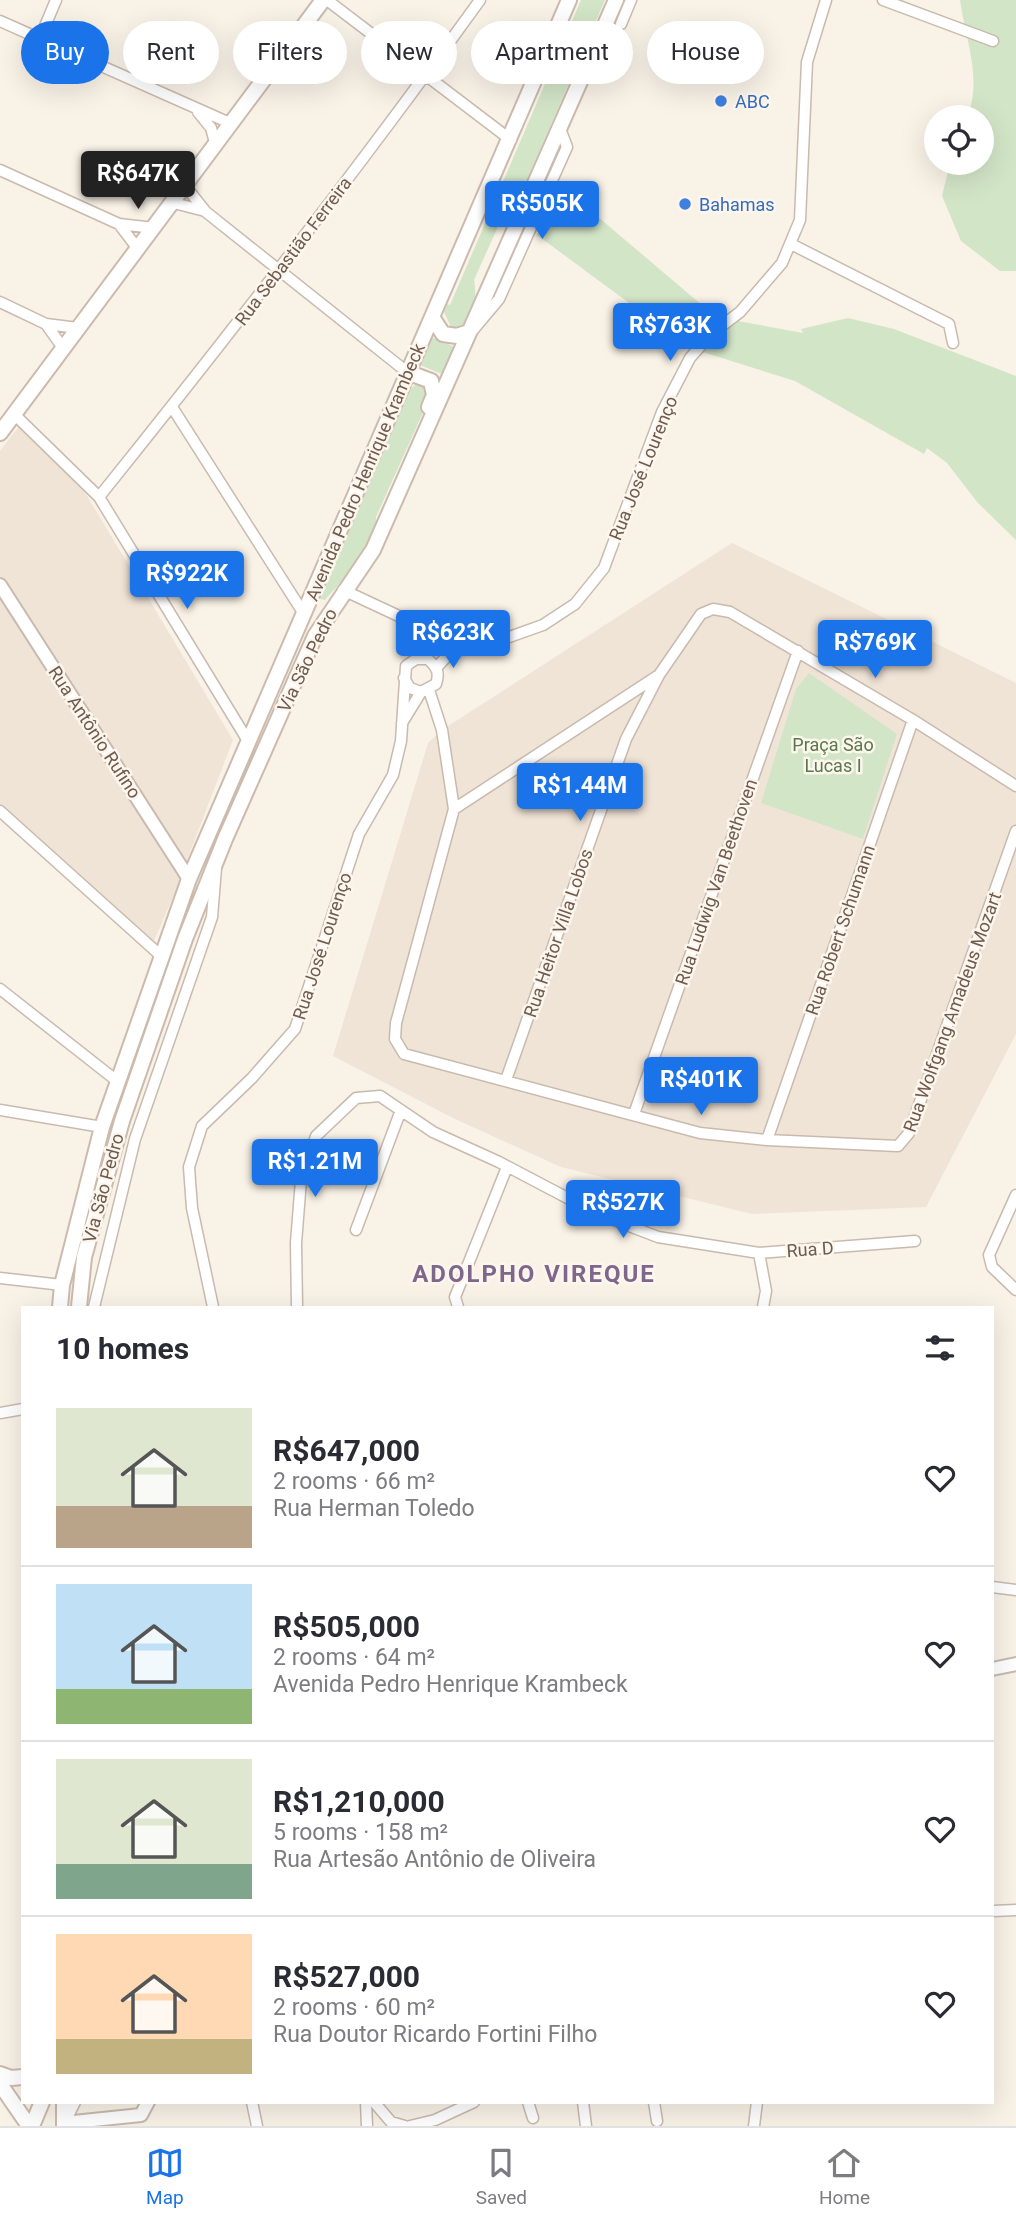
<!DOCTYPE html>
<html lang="en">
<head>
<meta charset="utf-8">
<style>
  body { margin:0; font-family:Roboto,sans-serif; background:#f7f7f7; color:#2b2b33; height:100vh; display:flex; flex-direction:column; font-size:26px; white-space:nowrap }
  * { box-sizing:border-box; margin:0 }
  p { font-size:23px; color:#7c7c81 }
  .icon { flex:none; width:38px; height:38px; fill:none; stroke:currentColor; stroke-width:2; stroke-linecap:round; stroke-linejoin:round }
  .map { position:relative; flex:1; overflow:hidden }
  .sheet { position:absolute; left:21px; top:1306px; width:973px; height:798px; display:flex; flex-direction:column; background:#fff; border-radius:0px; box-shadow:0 7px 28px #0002 }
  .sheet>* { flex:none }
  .guide { position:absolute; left:21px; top:21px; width:975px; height:63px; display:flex; gap:14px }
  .controls { position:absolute; left:924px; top:105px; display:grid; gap:14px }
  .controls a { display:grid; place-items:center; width:70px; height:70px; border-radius:50%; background:#fff; box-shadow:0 7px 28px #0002; font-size:35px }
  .price { position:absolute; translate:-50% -60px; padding:0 16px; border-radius:7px; background:#1a73e8; color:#fff; font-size:23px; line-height:46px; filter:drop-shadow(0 2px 4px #0008) }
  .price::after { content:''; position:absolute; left:50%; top:42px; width:21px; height:16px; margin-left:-10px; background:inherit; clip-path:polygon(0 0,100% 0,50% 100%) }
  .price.current { background:#222; color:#fff }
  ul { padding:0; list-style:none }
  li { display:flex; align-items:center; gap:21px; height:175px; padding:0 35px }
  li+li { border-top:2px solid #e1e1e2 }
  li span { display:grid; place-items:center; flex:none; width:196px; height:140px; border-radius:0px; color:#555 }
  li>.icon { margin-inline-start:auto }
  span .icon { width:84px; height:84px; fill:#fffc; stroke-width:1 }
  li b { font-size:30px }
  h2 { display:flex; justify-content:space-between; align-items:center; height:84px; padding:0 35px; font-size:30px }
  .pill { padding:0 24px; border-radius:32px; background:#fff; box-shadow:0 7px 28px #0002; font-size:24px; line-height:63px }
  .pill.current { background:#1a73e8; color:#fff }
  .menu { display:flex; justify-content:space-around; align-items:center; height:98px; border-top:2px solid #e1e1e2; background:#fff; font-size:19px; color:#7c7c81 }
  .menu a { display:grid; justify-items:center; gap:4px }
  .menu .current { color:#1a73e8 }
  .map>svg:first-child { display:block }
</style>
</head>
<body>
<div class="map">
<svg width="1016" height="2126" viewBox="0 0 1016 2126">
  <rect width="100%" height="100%" fill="#f9f2e7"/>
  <!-- residential -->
  <path fill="#f0e4d6" d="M20,425l66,69 147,246 -49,128 -184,-288v-129z
    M732,543l284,140v351l-90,173 -174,7 -191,-47 -106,-48 -122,-63 95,-313 14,-13z
    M0,593l182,282 -30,71 -152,-139z"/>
  <!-- green -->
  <path fill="#d3e5c7" d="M581,0h24l-78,180 -10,4 -43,96c3,16 1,38 -14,48l-9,-1 -7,-15 3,-8 3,1z
    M960,0h56v271h-16l-39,-30 -19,-45 8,-33h32v-46h-15c16,-37 -2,-79 -7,-117z
    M565,189l151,128 87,16 -2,-4 47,-11 46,11 122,47v164l-38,-37 -31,-40 -20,-15 -3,6 -129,-73 -105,-33 -153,-113z
    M431,337l24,10 -11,28 -24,-10z
    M419,382l6,3 5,12 -54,120c3,29 -34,63 -51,83l-5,-1 90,-210z
    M809,673l88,61 -34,105 -102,-36 35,-114z"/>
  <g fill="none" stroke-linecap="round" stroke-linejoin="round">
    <!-- minor casing -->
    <g stroke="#c9baae" stroke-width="13">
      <path id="minor" d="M327,0l184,140
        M883,0l110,41
        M0,21l232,103
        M621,24l10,-24
        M40,38l16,-38
        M198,112l13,16 5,18
        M0,170l119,54 35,4
        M186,187l20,25 201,160
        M174,203l31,8
        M119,224l19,25
        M791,244l158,80 4,19
        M0,302l46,22 32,4
        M46,324l17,24
        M473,330l26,-31 68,-152 -6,-16
        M172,407l132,207
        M14,414l85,83 149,244
        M99,497c131,-163 259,-328 381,-497
        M343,590l90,42 -17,27
        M433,632l27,10
        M437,667l23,-25 38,-1 45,-16 32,-21 29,-36 58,-156 28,-54 21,-24 29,-22 42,-49 18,-43 7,-158 19,-62
        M659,675l-205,134 -58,214 -1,16 9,15 296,79 67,7 131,6 11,-13 107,-302
        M429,690l13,40 12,79
        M402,723l19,-31
        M0,811l160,144
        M0,989l117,92
        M506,1080l120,-341 33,-64 42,-61 12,-5 17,3 183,108 103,66
        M0,1110l102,17
        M634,1114l164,-463
        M767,1140l146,-420
        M1016,1195l-27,60 3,12 24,23
        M356,1230l45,-120
        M759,1253l7,38 -3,16
        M0,1278l62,7
        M94,1307l41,-168 77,-222 4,-49
        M213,1307l-21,-99 -3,-41 13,-41 50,-48 43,-49 64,-195 34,-59 8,-34 5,-75 10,-7h12c9,9 12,13 8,25l-15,8 -11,-4 -6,-10
        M297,1307l-1,-64 5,-63 15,-44 40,-38 24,-2 53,36 66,30 99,52 60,23 101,16 156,-12
        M458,1307l-3,-10 52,-130
        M0,1413l23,-4
        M992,1587l24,3
        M993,1911l23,-1
        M252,2102l5,24
        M366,2102l1,24
        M374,2102l17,20 14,4
        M528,2102l5,16
        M583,2102l3,24
        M654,2102l3,19
        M66,2120l9,-18
        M410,2126l25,-6 39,-18
        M754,2126l3,-24"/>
    </g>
    <!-- tertiary casing -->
    <g stroke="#c9baae" stroke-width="16">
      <path id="tertiary" d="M0,585l189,294
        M992,1669l24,-5
        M64,2123l77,-8 7,-13"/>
    </g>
    <!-- secondary casing -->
    <g stroke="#ccbbad" stroke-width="18">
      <path id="secondary" d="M432,317l11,17 14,2 12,-4
        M407,372l24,9 3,14 -5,12
        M0,433l323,-433
        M60,1307l2,-22 40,-158 87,-248 380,-879
        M79,1307l5,-50 38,-136 63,-182 40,-100 90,-203 58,-86 243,-550
        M0,2074l11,4 12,-1
        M0,2084l29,42
        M32,2126l10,-24
        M64,2126v-24"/>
    </g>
    <!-- minor -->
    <use href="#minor" stroke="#fff" stroke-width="10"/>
    <!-- tertiary -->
    <use href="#tertiary" stroke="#fff" stroke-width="12"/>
    <!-- secondary -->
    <use href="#secondary" stroke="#fff" stroke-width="14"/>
  </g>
  <!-- markers -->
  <g fill="#3f7fe0" stroke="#fcf6ed" stroke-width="2.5">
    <circle cx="721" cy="101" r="7"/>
    <circle cx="685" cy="204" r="7"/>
  </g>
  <g text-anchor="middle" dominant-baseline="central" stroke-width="5" stroke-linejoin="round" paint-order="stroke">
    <!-- shop labels -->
    <g font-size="18" fill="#366cbe" stroke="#fcf6ed" text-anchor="start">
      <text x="735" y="101">ABC</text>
      <text x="699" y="204">Bahamas</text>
    </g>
    <!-- street labels -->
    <g font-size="18" fill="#6f5b4f" stroke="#fcf6ed">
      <text transform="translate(293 251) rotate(-53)">Rua Sebastião Ferreira</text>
      <text transform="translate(643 468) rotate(-68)">Rua José Lourenço</text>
      <text transform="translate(365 472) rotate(-67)">Avenida Pedro Henrique Krambeck</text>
      <text transform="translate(307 660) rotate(-64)">Via São Pedro</text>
      <text transform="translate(95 732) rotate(57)">Rua Antônio Rufino</text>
      <text transform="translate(716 882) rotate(-71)">Rua Ludwig Van Beethoven</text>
      <text transform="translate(840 930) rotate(-71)">Rua Robert Schumann</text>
      <text transform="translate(558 933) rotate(-71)">Rua Heitor Villa Lobos</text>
      <text transform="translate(322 946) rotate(-72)">Rua José Lourenço</text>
      <text transform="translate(952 1012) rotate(-70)">Rua Wolfgang Amadeus Mozart</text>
      <text transform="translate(103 1188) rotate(-75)">Via São Pedro</text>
      <text transform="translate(810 1249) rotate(-4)">Rua D</text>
    </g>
    <!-- park labels -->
    <g font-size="18" fill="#58794c" stroke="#fcf6ed">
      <text x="833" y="744">Praça São<tspan x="833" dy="21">Lucas I</tspan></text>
    </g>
    <!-- district labels -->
    <g font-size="24" font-weight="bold" letter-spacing="2" fill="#7f668c" stroke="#fcf6ed">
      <text x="534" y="1274">ADOLPHO VIREQUE</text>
    </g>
  </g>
</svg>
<div class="controls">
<a><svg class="icon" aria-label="locate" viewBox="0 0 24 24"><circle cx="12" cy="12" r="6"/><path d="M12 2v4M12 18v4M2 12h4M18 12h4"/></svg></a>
</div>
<b class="price current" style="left:138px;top:211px">R$647K</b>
<b class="price" style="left:542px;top:241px">R$505K</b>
<b class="price" style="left:670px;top:363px">R$763K</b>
<b class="price" style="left:187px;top:611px">R$922K</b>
<b class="price" style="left:453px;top:670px">R$623K</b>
<b class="price" style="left:875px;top:680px">R$769K</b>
<b class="price" style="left:580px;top:823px">R$1.44M</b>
<b class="price" style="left:701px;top:1117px">R$401K</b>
<b class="price" style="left:315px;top:1199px">R$1.21M</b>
<b class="price" style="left:623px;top:1240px">R$527K</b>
<div class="guide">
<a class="pill current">Buy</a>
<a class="pill">Rent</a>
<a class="pill">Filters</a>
<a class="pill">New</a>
<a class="pill">Apartment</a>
<a class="pill">House</a>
</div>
<section class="sheet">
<h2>10 homes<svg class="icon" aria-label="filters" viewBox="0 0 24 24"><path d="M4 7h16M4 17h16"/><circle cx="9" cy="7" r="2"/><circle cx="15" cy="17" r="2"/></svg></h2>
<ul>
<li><span style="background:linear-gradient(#dfe7d0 70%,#b9a48a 0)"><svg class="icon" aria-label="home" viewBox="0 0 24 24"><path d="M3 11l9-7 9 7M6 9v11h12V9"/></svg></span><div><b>R$647,000</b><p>2 rooms · 66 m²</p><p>Rua Herman Toledo</p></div><svg class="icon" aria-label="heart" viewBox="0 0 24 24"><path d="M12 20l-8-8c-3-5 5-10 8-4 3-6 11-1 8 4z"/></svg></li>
<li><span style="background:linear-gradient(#bfe0f5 75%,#8fb573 0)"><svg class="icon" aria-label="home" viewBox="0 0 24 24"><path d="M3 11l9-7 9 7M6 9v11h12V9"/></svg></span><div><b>R$505,000</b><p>2 rooms · 64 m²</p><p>Avenida Pedro Henrique Krambeck</p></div><svg class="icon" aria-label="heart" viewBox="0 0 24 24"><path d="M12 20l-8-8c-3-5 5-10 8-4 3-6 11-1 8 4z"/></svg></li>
<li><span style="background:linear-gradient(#dfe7d0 75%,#7fa58c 0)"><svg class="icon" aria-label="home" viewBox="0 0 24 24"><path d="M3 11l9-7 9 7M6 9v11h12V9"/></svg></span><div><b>R$1,210,000</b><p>5 rooms · 158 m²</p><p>Rua Artesão Antônio de Oliveira</p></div><svg class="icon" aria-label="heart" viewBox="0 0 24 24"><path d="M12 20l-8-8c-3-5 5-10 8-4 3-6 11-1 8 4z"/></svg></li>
<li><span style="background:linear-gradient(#ffd9b3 75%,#c2b280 0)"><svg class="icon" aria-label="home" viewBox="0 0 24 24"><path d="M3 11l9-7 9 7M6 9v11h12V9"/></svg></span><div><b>R$527,000</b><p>2 rooms · 60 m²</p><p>Rua Doutor Ricardo Fortini Filho</p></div><svg class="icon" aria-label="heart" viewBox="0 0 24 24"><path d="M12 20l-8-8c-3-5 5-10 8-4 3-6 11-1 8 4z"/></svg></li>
</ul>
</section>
</div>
<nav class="menu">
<a class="current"><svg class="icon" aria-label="map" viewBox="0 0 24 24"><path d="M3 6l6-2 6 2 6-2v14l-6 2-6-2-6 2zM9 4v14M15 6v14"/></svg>Map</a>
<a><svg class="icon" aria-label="saved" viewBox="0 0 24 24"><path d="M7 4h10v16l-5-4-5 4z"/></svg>Saved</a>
<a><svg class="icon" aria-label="home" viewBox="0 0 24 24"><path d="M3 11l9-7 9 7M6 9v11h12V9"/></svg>Home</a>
</nav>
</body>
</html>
